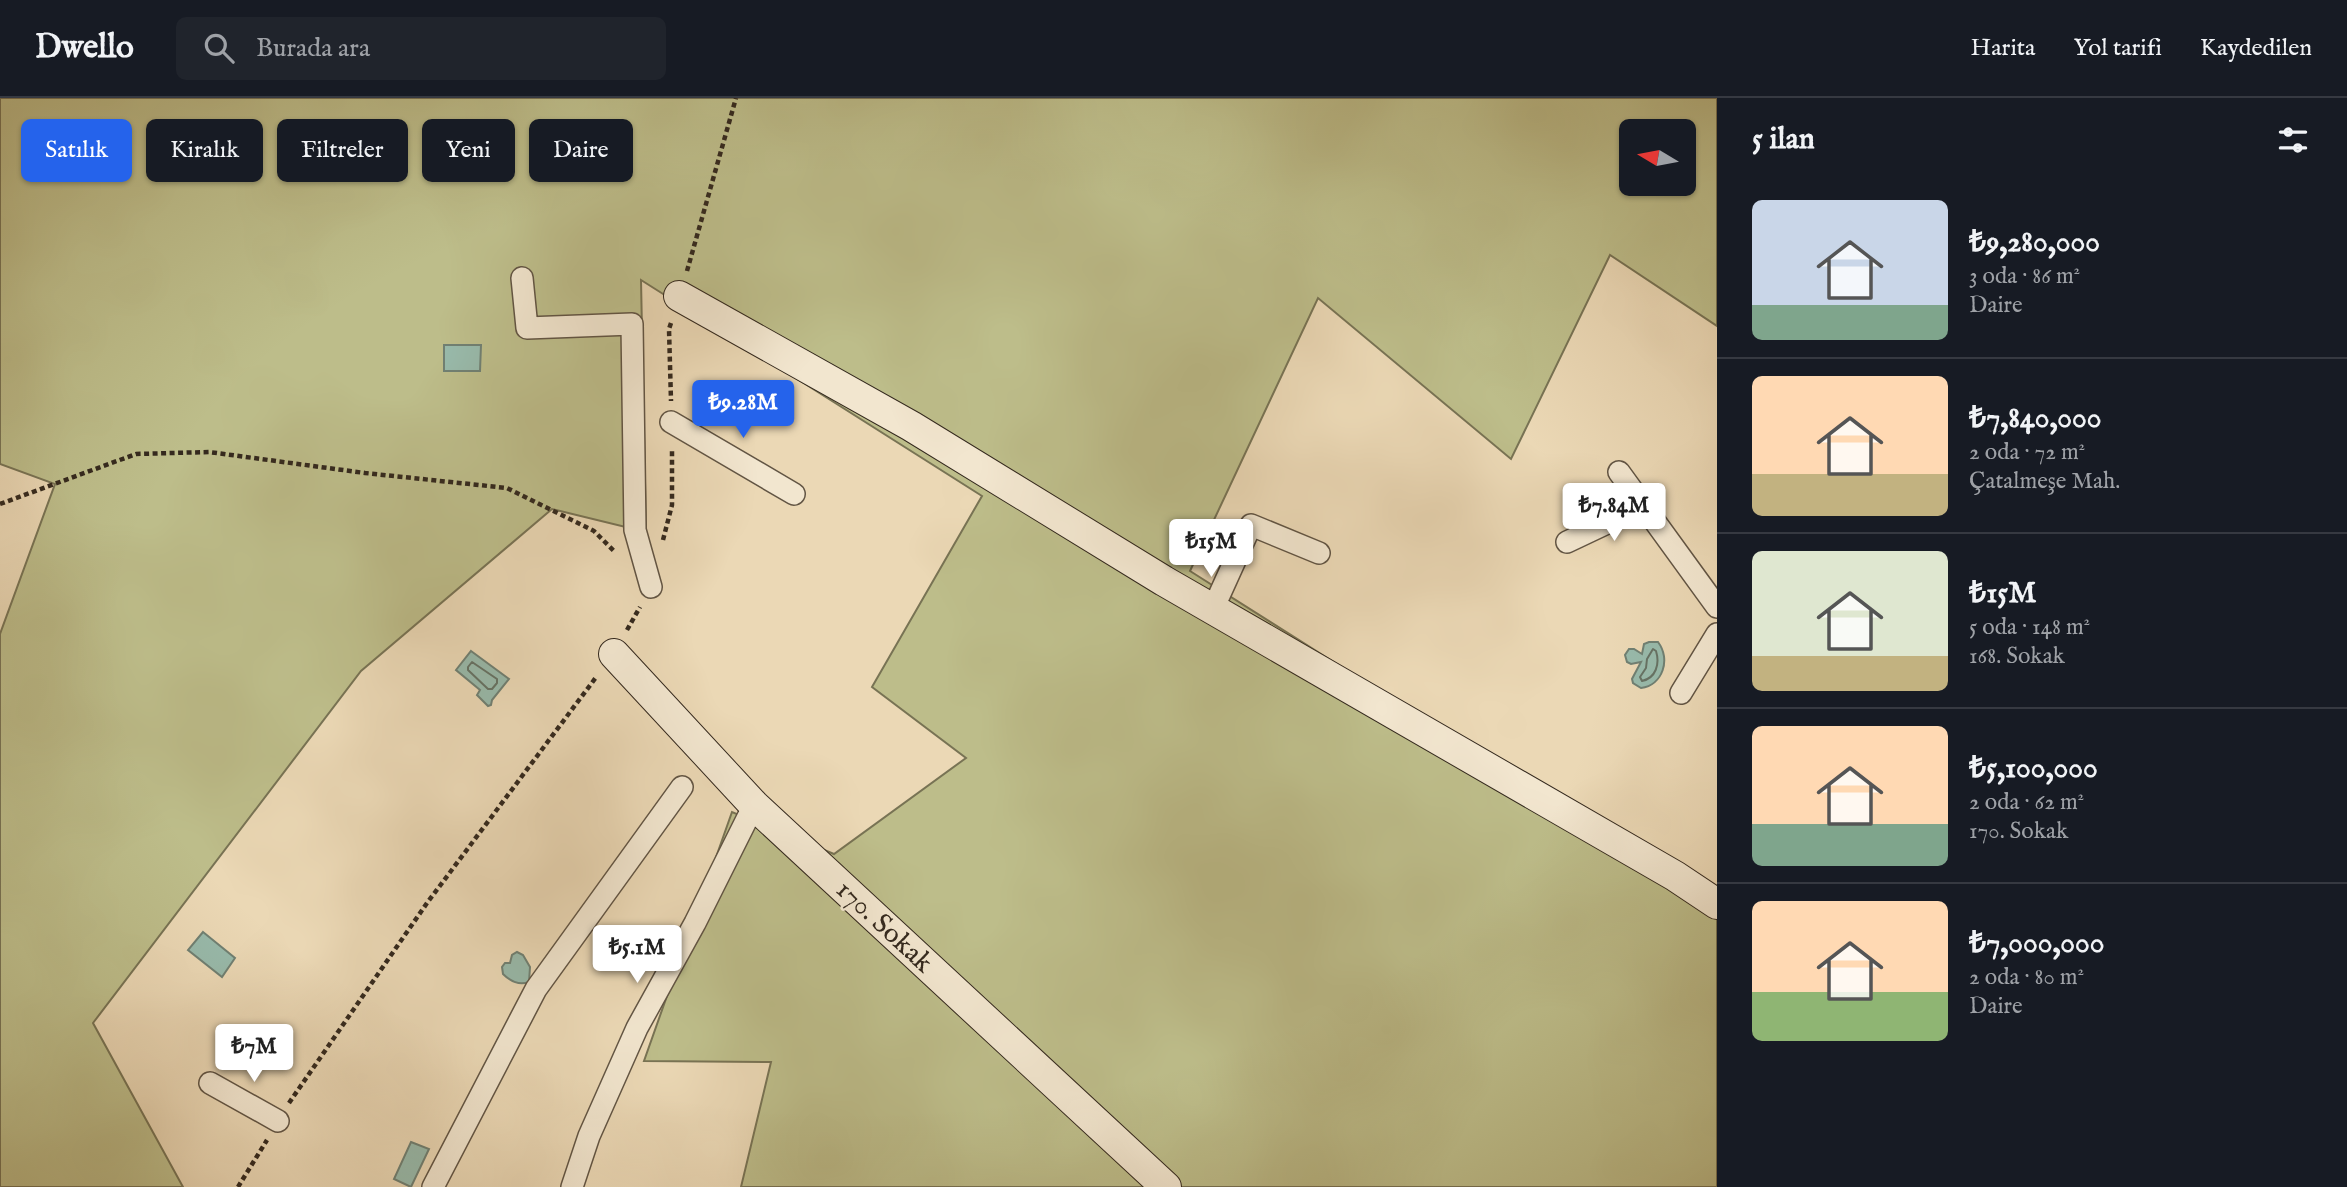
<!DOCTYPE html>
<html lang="tr">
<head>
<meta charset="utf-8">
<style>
  body { margin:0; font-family:"IM FELL English",serif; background:#20242c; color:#f1f3f6; height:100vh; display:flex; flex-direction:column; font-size:26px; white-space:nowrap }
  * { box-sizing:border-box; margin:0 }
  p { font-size:23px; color:#9ea1a6 }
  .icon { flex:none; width:38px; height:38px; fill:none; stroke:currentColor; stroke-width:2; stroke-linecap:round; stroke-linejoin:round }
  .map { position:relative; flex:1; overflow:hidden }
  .drawer { display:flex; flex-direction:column; background:#171b24; width:630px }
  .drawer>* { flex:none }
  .banner { position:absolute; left:21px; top:21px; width:665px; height:63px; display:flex; gap:14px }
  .needle { width:46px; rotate:280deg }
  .fabs { position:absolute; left:1619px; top:21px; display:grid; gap:14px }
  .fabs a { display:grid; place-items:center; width:77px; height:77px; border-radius:10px; background:#171b24; box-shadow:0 2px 5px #0004; font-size:35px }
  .price { position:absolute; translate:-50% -60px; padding:0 16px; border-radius:7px; background:#fff; color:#222; font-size:23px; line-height:46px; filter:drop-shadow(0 2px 4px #0008) }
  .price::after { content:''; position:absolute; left:50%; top:42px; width:21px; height:16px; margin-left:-10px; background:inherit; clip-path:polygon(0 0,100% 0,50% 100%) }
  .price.selected { background:#2563eb; color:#fff }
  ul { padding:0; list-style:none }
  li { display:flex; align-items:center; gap:21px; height:175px; padding:0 35px }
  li+li { border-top:2px solid #363941 }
  li span { display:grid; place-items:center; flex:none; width:196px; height:140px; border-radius:10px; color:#555 }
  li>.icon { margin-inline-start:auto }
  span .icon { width:84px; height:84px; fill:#fffc; stroke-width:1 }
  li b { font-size:30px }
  h2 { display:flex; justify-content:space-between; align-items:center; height:84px; padding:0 35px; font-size:30px }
  .chip { padding:0 24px; border-radius:10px; background:#171b24; box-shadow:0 2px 5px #0004; font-size:24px; line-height:63px }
  .chip.selected { background:#2563eb; color:#fff }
  header { display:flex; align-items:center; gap:42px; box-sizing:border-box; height:98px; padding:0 35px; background:#171b24; border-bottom:2px solid #363941 }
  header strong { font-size:33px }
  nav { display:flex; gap:38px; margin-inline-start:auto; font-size:24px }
  .search { width:490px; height:63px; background:#20242c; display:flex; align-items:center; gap:18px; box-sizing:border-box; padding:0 24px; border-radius:10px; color:#9ea1a6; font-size:26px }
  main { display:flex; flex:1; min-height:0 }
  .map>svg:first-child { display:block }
</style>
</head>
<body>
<header>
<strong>Dwello</strong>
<div class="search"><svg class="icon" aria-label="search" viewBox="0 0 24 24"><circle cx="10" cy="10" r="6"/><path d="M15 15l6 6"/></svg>Burada ara</div>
<nav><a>Harita</a><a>Yol tarifi</a><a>Kaydedilen</a></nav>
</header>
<main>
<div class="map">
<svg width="1717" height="1089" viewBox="0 0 1717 1089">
  <rect width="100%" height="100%" fill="#ebd8b5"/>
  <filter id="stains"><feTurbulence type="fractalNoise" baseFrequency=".00286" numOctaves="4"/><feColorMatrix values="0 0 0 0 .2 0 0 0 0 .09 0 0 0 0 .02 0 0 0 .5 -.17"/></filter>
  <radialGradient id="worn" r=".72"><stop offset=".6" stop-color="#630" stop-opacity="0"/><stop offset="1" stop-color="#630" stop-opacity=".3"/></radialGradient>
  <!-- green -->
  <path fill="#bdbd8a" stroke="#787354" stroke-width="2" fill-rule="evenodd" d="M0,0h1717v228l-107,-71 -99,204 -193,-161 -128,273 527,334v282h-976l30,-125 -127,-1 88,-249 102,42 132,-96 -94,-71 110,-191 -341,-216 5,252 -94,-23 -191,162 -268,352 90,164h-183v-553l55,-150 -55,-20zM1631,33h53v53h-53z"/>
  <!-- water -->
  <path fill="#98baab" stroke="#708073" stroke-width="2" d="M444,247h37l-1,26h-36z
    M1649,544h9c13,17 5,43 -17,46l-8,-5 -1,-4 9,-17 -10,2 -4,-2 -2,-7 4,-6h5l8,5 2,-10z
    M471,553l38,28 -17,21 -1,5 -3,1 -11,-11 3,-5 -24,-20z
    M203,834l32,26 -13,19 -34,-27z
    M517,854l6,3 7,12 -1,15c-11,4 -19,-1 -26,-8l-1,-7 3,-4h5l2,-8z
    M411,1044l18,7 -18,38 -17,-8z"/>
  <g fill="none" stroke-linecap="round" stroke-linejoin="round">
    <!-- shore -->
    <path stroke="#667264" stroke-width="2" d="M1653,551l3,2c4,13 0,27 -14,30l-2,-4 6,-9 1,-9z
      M472,564l25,17v4l-5,6h-4l-20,-19v-3z"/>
    <!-- street casing -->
    <g stroke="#625544" stroke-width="24">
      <path id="street" d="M522,180l5,50 105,-4 3,206 16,57
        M671,324l123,72
        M1619,374l98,135
        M1567,444l76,-36
        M1213,511l38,-84 68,28
        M1681,595l36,-59
        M210,985l68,38
        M433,1089l103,-198 146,-202
        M572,1089l17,-51 48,-108 58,-105 59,-118"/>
    </g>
    <!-- secondary casing -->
    <g stroke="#34291e" stroke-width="32">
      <path id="secondary" d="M679,198l232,130 253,155 511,295 42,28
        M614,556l140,151 412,382"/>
    </g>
    <!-- path -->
    <path stroke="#34291e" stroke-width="4.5" stroke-dasharray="5 3.5" stroke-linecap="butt" d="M687,173l49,-173
      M671,225l-2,6 2,72
      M0,406l136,-50 73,-2 156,21 142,15 87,43 21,21
      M663,442l9,-35v-57
      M627,532l13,-23
      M289,1005l138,-200 170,-227
      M238,1089l29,-47"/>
    <!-- street -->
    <use href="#street" stroke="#f2e6cf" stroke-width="21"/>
    <!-- secondary -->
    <use href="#secondary" stroke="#f2e6cf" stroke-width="30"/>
  </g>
  <g text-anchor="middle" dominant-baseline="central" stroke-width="5" stroke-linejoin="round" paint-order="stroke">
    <!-- street labels -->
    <g font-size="28" fill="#34291e" stroke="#f2e6cf">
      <text transform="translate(884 829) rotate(43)">170. Sokak</text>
    </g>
  </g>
  <rect width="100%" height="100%" filter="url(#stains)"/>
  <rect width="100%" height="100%" fill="url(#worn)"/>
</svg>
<div class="fabs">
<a><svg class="needle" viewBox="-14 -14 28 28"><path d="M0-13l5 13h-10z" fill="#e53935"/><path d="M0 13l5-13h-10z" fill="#9ea1a6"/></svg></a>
</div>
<b class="price selected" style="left:743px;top:342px">₺9.28M</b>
<b class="price" style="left:1614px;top:445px">₺7.84M</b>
<b class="price" style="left:1211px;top:481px">₺15M</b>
<b class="price" style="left:637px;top:887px">₺5.1M</b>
<b class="price" style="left:254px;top:986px">₺7M</b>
<div class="banner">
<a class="chip selected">Satılık</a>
<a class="chip">Kiralık</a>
<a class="chip">Filtreler</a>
<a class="chip">Yeni</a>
<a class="chip">Daire</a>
</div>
</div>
<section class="drawer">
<h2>5 ilan<svg class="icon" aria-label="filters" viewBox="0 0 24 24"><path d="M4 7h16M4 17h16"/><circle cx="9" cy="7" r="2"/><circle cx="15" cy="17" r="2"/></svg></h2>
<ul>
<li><span style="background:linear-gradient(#c9d6e8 75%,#7fa58c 0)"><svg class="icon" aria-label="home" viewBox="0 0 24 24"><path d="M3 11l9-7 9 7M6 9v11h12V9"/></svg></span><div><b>₺9,280,000</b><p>3 oda · 86 m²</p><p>Daire</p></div></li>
<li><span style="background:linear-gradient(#ffd9b3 70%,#c2b280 0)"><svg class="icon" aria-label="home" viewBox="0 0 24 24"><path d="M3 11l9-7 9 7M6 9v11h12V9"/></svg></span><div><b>₺7,840,000</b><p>2 oda · 72 m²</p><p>Çatalmeşe Mah.</p></div></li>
<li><span style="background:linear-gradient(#dfe7d0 75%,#c2b280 0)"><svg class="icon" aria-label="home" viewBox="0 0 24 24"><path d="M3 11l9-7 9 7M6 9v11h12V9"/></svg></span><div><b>₺15M</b><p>5 oda · 148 m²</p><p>168. Sokak</p></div></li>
<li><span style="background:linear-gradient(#ffd9b3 70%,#7fa58c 0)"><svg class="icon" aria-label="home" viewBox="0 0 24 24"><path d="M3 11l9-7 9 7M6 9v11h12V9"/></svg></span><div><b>₺5,100,000</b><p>2 oda · 62 m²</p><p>170. Sokak</p></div></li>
<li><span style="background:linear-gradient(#ffd9b3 65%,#8fb573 0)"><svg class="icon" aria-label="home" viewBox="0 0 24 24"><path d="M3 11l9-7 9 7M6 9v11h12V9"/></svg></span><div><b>₺7,000,000</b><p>2 oda · 80 m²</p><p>Daire</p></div></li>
</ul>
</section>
</main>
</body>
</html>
